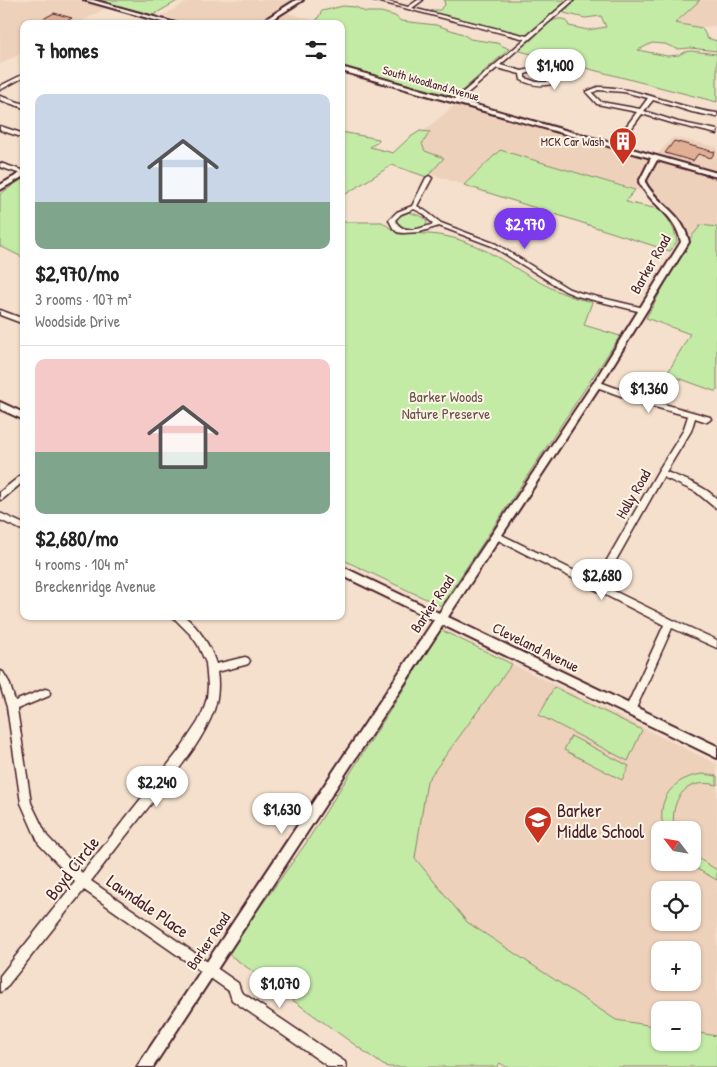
<!DOCTYPE html>
<html lang="en">
<head>
<meta charset="utf-8">
<style>
  body { margin:0; font-family:"Patrick Hand",sans-serif; background:#f2f2f2; color:#222; height:100vh; display:flex; flex-direction:column; font-size:19px; white-space:nowrap }
  * { box-sizing:border-box; margin:0 }
  p { font-size:16px; color:#767676 }
  .icon { flex:none; width:28px; height:28px; fill:none; stroke:currentColor; stroke-width:2; stroke-linecap:round; stroke-linejoin:round }
  .map { position:relative; flex:1; overflow:hidden }
  .panel { position:absolute; left:20px; top:20px; width:325px; height:600px; display:flex; flex-direction:column; background:#fff; border-radius:10px; box-shadow:0 1px 4px #0004 }
  .panel>* { flex:none }
  .needle { width:32px; rotate:301deg }
  .controls { position:absolute; left:651px; top:821px; display:grid; gap:10px }
  .controls a { display:grid; place-items:center; width:50px; height:50px; border-radius:10px; background:#fff; box-shadow:0 1px 4px #0004; font-size:25px }
  .price { position:absolute; translate:-50% -42px; padding:0 11px; border-radius:18px; background:#fff; color:#222; font-size:16px; line-height:32px; filter:drop-shadow(0 1px 2px #0008) }
  .price::after { content:''; position:absolute; left:50%; top:30px; width:15px; height:11px; margin-left:-8px; background:inherit; clip-path:polygon(0 0,100% 0,50% 100%) }
  .price.active { background:#7c3aed; color:#fff }
  ul { padding:0; list-style:none }
  li { display:grid; align-content:center; gap:10px; height:265px; padding:0 15px }
  li+li { border-top:1px solid #e0e0e0 }
  li span { display:grid; place-items:center; height:155px; border-radius:10px; color:#555 }
  li>.icon { margin-inline-start:auto }
  span .icon { width:90px; height:90px; fill:#fffc; stroke-width:1 }
  li b { font-size:21px }
  h2 { display:flex; justify-content:space-between; align-items:center; height:60px; padding:0 15px; font-size:21px }
  .map>svg:first-child { display:block }
</style>
</head>
<body>
<div class="map">
<svg width="717" height="1067" viewBox="0 0 717 1067">
  <rect width="100%" height="100%" fill="#f4e0cc"/>
  <filter id="ink" filterUnits="userSpaceOnUse"><feTurbulence type="fractalNoise" baseFrequency=".02" numOctaves="2"/><feDisplacementMap in="SourceGraphic" scale="10" xChannelSelector="R" yChannelSelector="G"/><feConvolveMatrix kernelMatrix="1 2 1 2 8 2 1 2 1" color-interpolation-filters="sRGB"/></filter>
  <g filter="url(#ink)">
    <!-- built -->
    <path fill="#eed1bb" fill-rule="evenodd" d="M0,0h80l28,7 -31,17h-53v28l-24,12z
      M191,0h103l-38,24h-65l-29,-8z
      M700,0h17v26l-17,1 -25,-4z
      M285,12l31,9 -6,3h-45z
      M456,104l261,74v49l-15,-2 -10,11 -18,-6 -11,-20 -22,-19 -141,-41 -36,35 -75,-25z
      M673,137l44,10v24l-60,-16z
      M512,664l205,100v272l-24,-4 -1,-22h-32v17l-44,-7 -149,-98 -53,-64 13,-77zM660,830h32v32h-32zM660,890h32v32h-32zM660,950h32v32h-32z"/>
    <!-- green -->
    <path fill="#c3eba6" stroke="#868568" d="M96,0h83l-26,15z
      M444,0h123l-40,36 -97,-23 2,-3h8l5,-5z
      M575,0h125l-25,23 27,5 5,10 10,3v10l-27,-3 -13,1 -12,-5 -13,-1 -14,7 29,6 12,-1 5,-3 7,-1 26,3v48l-201,-52c4,-3 9,-6 14,-9 10,-8 21,-27 36,-21l3,6 19,4 18,-3 -5,-11 -16,2 -21,-5v-2l7,-5z
      M343,6l13,1 9,5h16l14,4 6,5 35,4 27,9 7,5 27,4 12,6 -54,48 -114,-31v-42h-31l6,-3 6,-10z
      M420,131l10,1 -8,12 3,7 19,7 -17,19 -35,-12 -51,32v-65l38,7 -1,3 -8,5 23,6 16,-15z
      M500,150l135,40 -9,11 4,2 33,7 11,20 3,11 -7,10 -206,-66z
      M24,178v80l-24,-12v-52z
      M409,212l14,5 4,4 -1,4 -10,4 -16,-2 -4,-5 2,-5z
      M341,222h41l16,12c21,-1 41,-1 62,6 39,12 71,43 110,56 7,3 15,4 22,6l-8,23 36,11 -179,270 -100,-47z
      M701,225l16,2v164h-3l-47,-17 23,-40 -44,-16 43,-78z
      M441,630l71,34 -85,117 -12,77 52,64 149,98 44,7v15h32l1,-10 24,4v31h-211l-6,-4 -3,4h-109l-5,-2 -156,-112 77,-107z
      M554,687l88,43 -14,31 -89,-46z
      M571,736l58,30 -7,14 -58,-30z
      M703,774l14,2v9c-33,-8 -47,15 -43,45h-10c-9,-30 9,-53 39,-56z
      M693,855l24,15v10l-31,-17 6,-1z"/>
    <!-- building -->
    <path fill="#e1af93" stroke="#4a1f2b" d="M54,13l18,5 -10,6h-28z
      M674,141l41,11 -4,6 -13,-4 -5,7 -28,-8z"/>
    <g fill="none" stroke-linecap="round" stroke-linejoin="round">
      <!-- minor casing -->
      <g stroke="#4a1f2b" stroke-width="3">
        <path id="minor" d="M373,0h8l27,7 10,-7h5l-11,8 115,28 42,-36h5l-74,65 22,6 14,-3 17,5 2,5 -4,6c-11,3 -20,1 -30,-4l-1,-6 -23,-6 -41,35 -2,-1v-2l71,-61zM536,71l13,4v3l-2,4h-11l-11,-4v-4z
          M24,74v3l-24,13v-4z
          M598,87c42,0 78,21 119,26v4l-25,-5 -39,-12 -9,11 34,11 39,8v4l-42,-10 -33,-10c-7,9 -21,32 -33,32v-2l10,-8 18,-24 -40,-8 -11,-12zM598,90l26,2 24,6 -8,11 -39,-7 -9,-9z
          M0,96l24,8v4l-24,-8z
          M0,126l24,8v4l-24,-8z
          M0,163l24,8v4l-24,-8z
          M429,176l3,2 -15,28c10,5 16,11 24,17l55,21 73,45 12,4 63,15 2,2 -4,2 -65,-16 -12,-5 -73,-45 -53,-20 -19,6 -17,1 -6,-1 -4,-4 -4,-8 8,-8 15,-6 14,-28zM414,209l10,5 5,6 5,4c-13,4 -31,12 -39,-4l6,-6z
          M0,310l24,9v5l-24,-9z
          M597,381l49,18 64,18 1,2 -4,3 -12,-4 -4,13 -25,41c18,7 37,13 51,27v9l-3,-1 -18,-15 -33,-15 -61,108 71,35 44,20v8l-45,-20 -38,85 -4,2 -4,-2 -1,-3 39,-85 -170,-87 -1,-2 1,-2h6l95,47 63,-110 25,-40 5,-15 -48,-13 -46,-17 -1,-2 1,-2z
          M24,473v8l-21,18 -3,1v-8z
          M0,513l24,11v7l-24,-11z
          M172,616h12c16,13 26,29 32,48l29,-7 3,1 2,3 -2,3 -3,1 -28,7c2,13 1,26 -3,38 -12,33 -38,62 -59,89 -22,27 -43,55 -64,82l147,102 3,9 104,70 1,5h-17l-97,-67 -3,-9 -145,-101 -80,100 -4,2v-16l75,-94 -36,-38 -18,-41 -14,-96 -7,-22v-14l3,1 6,10 6,19 30,-12 4,1 1,3 -1,3 -32,13 14,94 16,33 35,37 96,-121 20,-30 5,-11 4,-13 1,-12 -2,-23 -8,-18 -7,-10z"/>
      </g>
      <!-- tertiary casing -->
      <g stroke="#4a1f2b" stroke-width="4">
        <path id="tertiary" d="M84,0h9l86,24h-10z
          M296,0h7l-38,24h-7z
          M341,67l376,106v4l-60,-17 -12,22c14,25 37,29 44,60l-89,144 -152,231 269,129v12l-274,-133 -290,442h-16l297,-447 -93,-45v-9l98,47 155,-231 87,-140c-6,-29 -29,-35 -42,-60l12,-24 -310,-87z
          M24,171v5l-24,14v-5z
          M0,402l24,11v7l-24,-11z"/>
      </g>
      <!-- minor -->
      <use href="#minor" fill="#fcf5e5" fill-rule="evenodd"/>
      <!-- tertiary -->
      <use href="#tertiary" fill="#fcf5e5" fill-rule="evenodd"/>
    </g>
  </g>
  <!-- icons -->
  <defs>
    <g id="building-pin" transform="scale(1.4375)"><path d="M0 17L-7.5 6A9.5 9.5 0 1 1 7.5 6Z" fill="#c8321e" stroke="#fcf5e5"/><path d="M-4-6H4V6H1V3H-1V6H-4ZM-2.5-4.3h1.7v1.8h-1.7ZM.8-4.3h1.7v1.8H.8ZM-2.5-1h1.7V.8h-1.7ZM.8-1h1.7V.8H.8Z" fill="#fff"/></g>
    <g id="school-pin" transform="scale(1.4375)"><path d="M0 17L-7.5 6A9.5 9.5 0 1 1 7.5 6Z" fill="#c8321e" stroke="#fcf5e5"/><path d="M0-5L7-2L0 1L-7-2ZM-4 1L0 2.5L4 1V4Q0 6-4 4Z" fill="#fff"/></g>
  </defs>
  <g fill-rule="evenodd">
    <use href="#building-pin" x="623" y="141"/>
    <use href="#school-pin" x="538" y="820"/>
  </g>
  <g text-anchor="middle" dominant-baseline="central" stroke-width="4" stroke-linejoin="round" paint-order="stroke">
    <!-- far-street labels -->
    <g font-size="12" fill="#4a1f2b" stroke="#fcf5e5">
      <text transform="translate(431 83) rotate(16)">South Woodland Avenue</text>
    </g>
    <!-- far-poi labels -->
    <g font-size="12" fill="#4a1f2b" stroke="#fcf5e5" text-anchor="end">
      <text x="604" y="141">MCK Car Wash</text>
    </g>
    <!-- street labels -->
    <g font-size="15" fill="#4a1f2b" stroke="#fcf5e5">
      <text transform="translate(650 264) rotate(-60)">Barker Road</text>
      <text transform="translate(633 494) rotate(-60)">Holly Road</text>
      <text transform="translate(432 604) rotate(-56)">Barker Road</text>
      <text transform="translate(536 647) rotate(26)">Cleveland Avenue</text>
      <text transform="translate(208 941) rotate(-56)">Barker Road</text>
    </g>
    <!-- park labels -->
    <g font-size="15" fill="#68524a" stroke="#fcf5e5">
      <text x="446" y="396">Barker Woods<tspan x="446" dy="17">Nature Preserve</tspan></text>
    </g>
    <!-- near-poi labels -->
    <g font-size="18" fill="#4a1f2b" stroke="#fcf5e5" text-anchor="start">
      <text x="557" y="810">Barker<tspan x="557" dy="21">Middle School</tspan></text>
    </g>
    <!-- near-street labels -->
    <g font-size="18" fill="#4a1f2b" stroke="#fcf5e5">
      <text transform="translate(72 868) rotate(-52)">Boyd Circle</text>
      <text transform="translate(148 906) rotate(35)">Lawndale Place</text>
    </g>
  </g>
</svg>
<div class="controls">
<a><svg class="needle" viewBox="-14 -14 28 28"><path d="M0-13l5 13h-10z" fill="#e53935"/><path d="M0 13l5-13h-10z" fill="#767676"/></svg></a>
<a><svg class="icon" aria-label="locate" viewBox="0 0 24 24"><circle cx="12" cy="12" r="6"/><path d="M12 2v4M12 18v4M2 12h4M18 12h4"/></svg></a>
<a>+</a>
<a>−</a>
</div>
<b class="price" style="left:555px;top:91px">$1,400</b>
<b class="price active" style="left:525px;top:250px">$2,970</b>
<b class="price" style="left:649px;top:414px">$1,360</b>
<b class="price" style="left:602px;top:601px">$2,680</b>
<b class="price" style="left:157px;top:808px">$2,240</b>
<b class="price" style="left:282px;top:835px">$1,630</b>
<b class="price" style="left:280px;top:1009px">$1,070</b>
<section class="panel">
<h2>7 homes<svg class="icon" aria-label="filters" viewBox="0 0 24 24"><path d="M4 7h16M4 17h16"/><circle cx="9" cy="7" r="2"/><circle cx="15" cy="17" r="2"/></svg></h2>
<ul>
<li><span style="background:linear-gradient(#c9d6e8 70%,#7fa58c 0)"><svg class="icon" aria-label="home" viewBox="0 0 24 24"><path d="M3 11l9-7 9 7M6 9v11h12V9"/></svg></span><div><b>$2,970/mo</b><p>3 rooms · 107 m²</p><p>Woodside Drive</p></div></li>
<li><span style="background:linear-gradient(#f6c9c9 60%,#7fa58c 0)"><svg class="icon" aria-label="home" viewBox="0 0 24 24"><path d="M3 11l9-7 9 7M6 9v11h12V9"/></svg></span><div><b>$2,680/mo</b><p>4 rooms · 104 m²</p><p>Breckenridge Avenue</p></div></li>
</ul>
</section>
</div>
</body>
</html>
